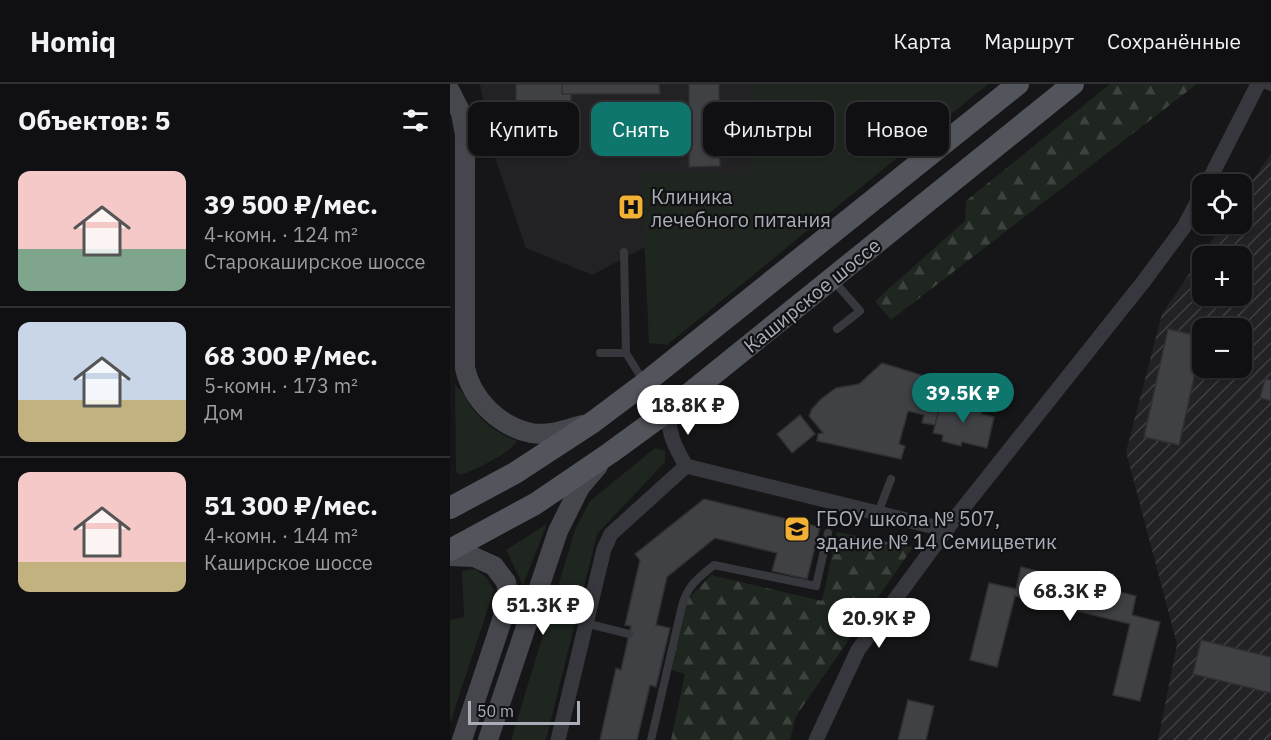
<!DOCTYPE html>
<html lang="ru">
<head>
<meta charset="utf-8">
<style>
  body { margin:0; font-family:"IBM Plex Sans",sans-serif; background:#19191b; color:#f1f3f6; height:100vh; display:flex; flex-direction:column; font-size:22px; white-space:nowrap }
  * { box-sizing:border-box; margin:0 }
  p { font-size:20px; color:#9c9d9f }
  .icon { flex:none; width:33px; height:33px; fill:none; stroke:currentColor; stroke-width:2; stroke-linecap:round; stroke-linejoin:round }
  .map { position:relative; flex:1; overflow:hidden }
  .sheet { display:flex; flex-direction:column; background:#101012; width:450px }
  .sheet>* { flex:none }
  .banner { position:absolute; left:18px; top:18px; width:570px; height:54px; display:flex; gap:12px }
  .controls { position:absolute; left:742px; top:90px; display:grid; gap:12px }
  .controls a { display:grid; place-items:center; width:60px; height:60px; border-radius:12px; background:#101012; box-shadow:0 2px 4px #0004,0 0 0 2px #303032; font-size:30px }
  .scale { position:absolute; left:18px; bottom:15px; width:112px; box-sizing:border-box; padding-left:6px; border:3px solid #a8adb8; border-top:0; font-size:16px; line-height:21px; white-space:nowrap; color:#a8adb8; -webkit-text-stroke:4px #111113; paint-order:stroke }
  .price { position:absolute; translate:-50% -51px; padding:0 14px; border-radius:21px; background:#fff; color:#222; font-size:20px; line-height:39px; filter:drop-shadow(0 2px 3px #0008) }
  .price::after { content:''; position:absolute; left:50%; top:36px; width:18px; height:14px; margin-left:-9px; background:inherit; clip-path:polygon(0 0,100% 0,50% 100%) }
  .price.current { background:#0f766e; color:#fff }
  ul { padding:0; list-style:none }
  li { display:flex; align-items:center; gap:18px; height:150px; padding:0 18px }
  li+li { border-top:2px solid #303032 }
  li span { display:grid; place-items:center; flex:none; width:168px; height:120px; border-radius:12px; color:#555 }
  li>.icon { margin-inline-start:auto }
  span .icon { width:72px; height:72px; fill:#fffc; stroke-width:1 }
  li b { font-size:26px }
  h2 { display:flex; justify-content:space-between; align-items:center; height:72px; padding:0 18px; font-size:26px }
  .pill { padding:0 21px; border-radius:12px; background:#101012; box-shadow:0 2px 4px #0004,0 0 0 2px #303032; font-size:21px; line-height:54px }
  .pill.current { background:#0f766e; color:#fff }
  header { display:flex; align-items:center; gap:36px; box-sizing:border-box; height:84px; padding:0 30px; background:#101012; border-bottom:2px solid #303032 }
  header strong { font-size:28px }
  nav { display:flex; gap:33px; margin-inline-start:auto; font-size:21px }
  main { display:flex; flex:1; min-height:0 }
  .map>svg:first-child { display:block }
</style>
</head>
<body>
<header>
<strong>Homiq</strong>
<nav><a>Карта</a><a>Маршрут</a><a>Сохранённые</a></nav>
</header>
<main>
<section class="sheet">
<h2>Объектов: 5<svg class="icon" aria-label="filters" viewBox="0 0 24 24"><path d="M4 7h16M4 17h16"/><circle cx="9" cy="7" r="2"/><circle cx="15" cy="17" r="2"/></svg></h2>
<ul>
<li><span style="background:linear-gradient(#f6c9c9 65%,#7fa58c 0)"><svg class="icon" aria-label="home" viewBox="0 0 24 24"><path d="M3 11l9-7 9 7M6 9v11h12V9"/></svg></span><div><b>39 500 ₽/мес.</b><p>4-комн. · 124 m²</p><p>Старокаширское шоссе</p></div></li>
<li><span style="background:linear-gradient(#c9d6e8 65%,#c2b280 0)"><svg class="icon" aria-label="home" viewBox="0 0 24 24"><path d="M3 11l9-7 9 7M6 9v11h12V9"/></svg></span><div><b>68 300 ₽/мес.</b><p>5-комн. · 173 m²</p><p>Дом</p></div></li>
<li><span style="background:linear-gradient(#f6c9c9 75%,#c2b280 0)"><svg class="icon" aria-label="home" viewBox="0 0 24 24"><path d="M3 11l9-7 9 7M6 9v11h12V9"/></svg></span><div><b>51 300 ₽/мес.</b><p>4-комн. · 144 m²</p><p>Каширское шоссе</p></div></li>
</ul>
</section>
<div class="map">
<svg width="821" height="656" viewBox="0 0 821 656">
  <defs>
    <pattern id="industrial-furrows" width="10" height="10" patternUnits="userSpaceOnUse" patternTransform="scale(1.5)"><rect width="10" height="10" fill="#222225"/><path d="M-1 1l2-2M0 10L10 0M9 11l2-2" fill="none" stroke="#3f3f43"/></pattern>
    <pattern id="forest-firs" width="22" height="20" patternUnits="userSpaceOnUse" patternTransform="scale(1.5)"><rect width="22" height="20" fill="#1e261f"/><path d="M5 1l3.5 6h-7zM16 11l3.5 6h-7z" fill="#3c433d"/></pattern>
  </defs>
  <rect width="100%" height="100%" fill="#161618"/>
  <!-- built -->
  <path fill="#222225" d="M30,0h425l-245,155 -68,36 -66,-27 -35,-102z"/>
  <!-- industrial -->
  <path fill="url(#industrial-furrows)" fill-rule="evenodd" d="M821,69v587h-113l19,-96 -51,-192 36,-138 61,-90h19v-28zM753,172h39v40h-39zM753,244h39v40h-39z"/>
  <!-- green -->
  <path fill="#1e261f" d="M302,0h236l-321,261 -18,-2 -8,-171 108,3z
    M5,301c9,7 11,14 17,23 11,15 28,27 45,33 -10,15 -40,27 -56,34l-5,-3z
    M205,364l10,3v11l-68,72 -51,206h-35l65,-213 14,-26z
    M97,440l-24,61 -17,-35z
    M25,485l11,8 8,13 -44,133v-103l14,-3 -2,-46z"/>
  <!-- forest -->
  <path fill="url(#forest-firs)" d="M660,0h87l-306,236 -16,-19 90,-80 1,-20z
    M387,448l76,15 -117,169 -6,24h-119l14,-66 -14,-4 16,-70 24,-25 111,26z"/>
  <!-- building -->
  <path fill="#404145" stroke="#303034" stroke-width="1.5" d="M66,0h46v10h9v25h-55z
    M112,0h97l1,10h-98z
    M239,0h30l1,82 -31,1z
    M718,245l35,8 -24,108 -35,-8z
    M432,279l49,15 -3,16 14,4 -7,27 -13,-2 2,-8 -16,-4 -9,33 6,2 -4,13 -84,-18 1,-7 5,-1 -14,-17 3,-7 9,-10 15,-11 23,-4z
    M815,295l6,1v21l-11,-3z
    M492,314l41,9 -2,7 13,3 -7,31 -25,-6 -1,4 -19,-5 1,-6 -10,-2z
    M350,331l15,19 -23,19 -15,-19z
    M254,415l116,28 -13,52 -35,-8 5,-18 -62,-15 -48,39 -11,48 14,3 -14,59 -6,-2 -13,55h-37l16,-72 5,2 10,-44 -6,-1 15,-65 -5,-6z
    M571,483l115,29 -4,19 28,7 -20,79 -27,-6 17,-71 -115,-28 -18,71 -27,-7 19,-77 27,6z
    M751,556l70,17v36l-78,-19z
    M458,616l26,6 -8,34h-28z"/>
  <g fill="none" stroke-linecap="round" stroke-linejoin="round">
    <!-- service -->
    <path stroke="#37383d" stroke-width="8" d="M813,0l8,3
      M174,168l2,101 18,29
      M383,196l27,31 -23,18
      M150,269h26
      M428,429l13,-34
      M135,539l44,11
      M201,656l31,-134c5,-20 16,-28 32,-41l102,21 12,-53"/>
    <!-- minor -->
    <path stroke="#37383d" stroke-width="15" d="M757,100l51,-100
      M219,326c-2,22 6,37 17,56l261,64
      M108,656l46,-191 7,-15 75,-68
      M366,656l42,-90 94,-128 192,-241 40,-54 19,-36"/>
    <!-- secondary -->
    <path stroke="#45474d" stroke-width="20" d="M0,7l11,22 4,22v233c7,32 34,58 66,65 17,3 35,-3 51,-8
      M0,472l24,1 20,9 12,16 2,11 -6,27 -40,120
      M38,656l70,-209 22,-44 18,-21"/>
    <!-- primary -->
    <path stroke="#53555c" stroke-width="22" d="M0,424l65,-35 78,-51 52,-39 373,-299
      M0,466l85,-46 75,-51 59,-43 404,-326"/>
  </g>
  <!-- icons -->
  <defs>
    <g id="hospital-square" transform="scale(1.35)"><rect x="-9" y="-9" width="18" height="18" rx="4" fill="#f2b134" stroke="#111113"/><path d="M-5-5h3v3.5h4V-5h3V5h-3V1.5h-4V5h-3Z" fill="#111"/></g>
    <g id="school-square" transform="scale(1.35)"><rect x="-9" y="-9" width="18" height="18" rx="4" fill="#f2b134" stroke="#111113"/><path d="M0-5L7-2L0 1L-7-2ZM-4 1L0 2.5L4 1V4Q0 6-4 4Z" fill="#111"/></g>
  </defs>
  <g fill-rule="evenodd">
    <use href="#hospital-square" x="181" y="123"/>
    <use href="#school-square" x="347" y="445"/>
  </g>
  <g text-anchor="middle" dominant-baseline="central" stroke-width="4.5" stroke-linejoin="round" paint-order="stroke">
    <!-- poi labels -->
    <g font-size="20" fill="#a8adb8" stroke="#111113" text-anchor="start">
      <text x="201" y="112">Клиника<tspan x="201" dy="23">лечебного питания</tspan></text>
      <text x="366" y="434">ГБОУ школа № 507,<tspan x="366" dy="23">здание № 14 Семицветик</tspan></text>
    </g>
    <!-- street labels -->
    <g font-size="20" fill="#a8adb8" stroke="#111113">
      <text transform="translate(362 211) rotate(-39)">Каширское шоссе</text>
    </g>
  </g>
</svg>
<div class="controls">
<a><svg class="icon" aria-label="locate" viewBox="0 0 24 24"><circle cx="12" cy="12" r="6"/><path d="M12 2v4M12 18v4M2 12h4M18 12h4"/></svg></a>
<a>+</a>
<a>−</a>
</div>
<div class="scale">50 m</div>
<b class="price current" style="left:513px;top:340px">39.5K ₽</b>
<b class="price" style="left:238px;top:352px">18.8K ₽</b>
<b class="price" style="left:620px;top:538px">68.3K ₽</b>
<b class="price" style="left:93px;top:552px">51.3K ₽</b>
<b class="price" style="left:429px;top:565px">20.9K ₽</b>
<div class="banner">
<a class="pill">Купить</a>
<a class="pill current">Снять</a>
<a class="pill">Фильтры</a>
<a class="pill">Новое</a>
</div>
</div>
</main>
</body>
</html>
